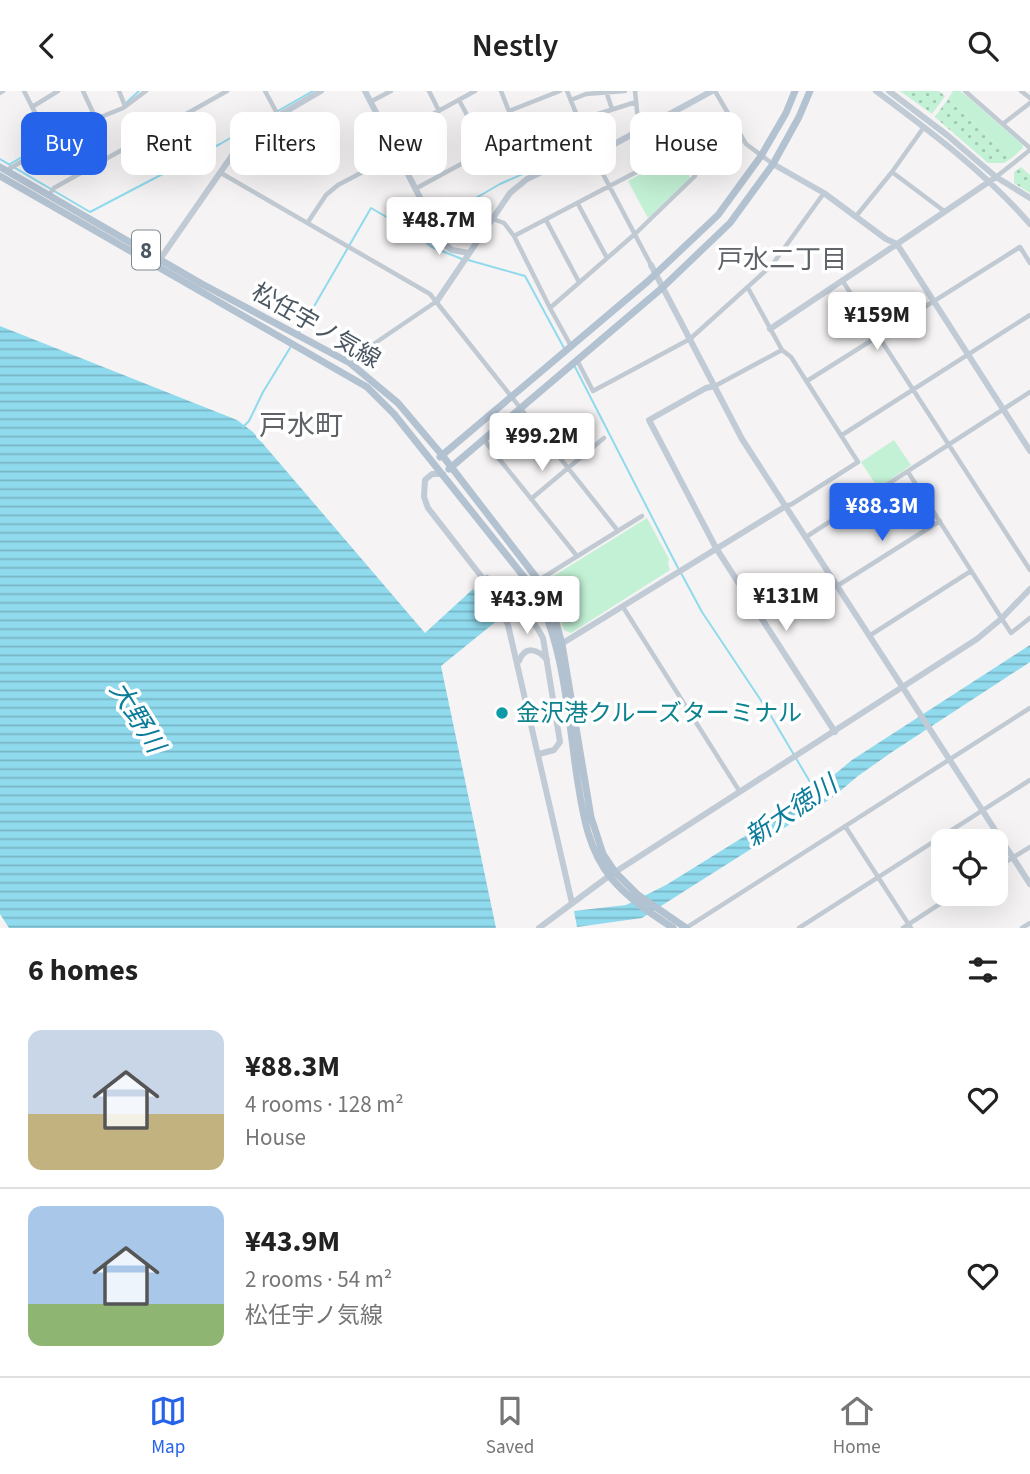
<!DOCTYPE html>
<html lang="en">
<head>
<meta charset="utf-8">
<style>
  body { margin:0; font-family:"Source Sans 3","Noto Sans JP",sans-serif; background:#f6f6f6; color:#222; height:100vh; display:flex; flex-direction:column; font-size:26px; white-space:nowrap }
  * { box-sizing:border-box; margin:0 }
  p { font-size:23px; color:#767676 }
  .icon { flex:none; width:38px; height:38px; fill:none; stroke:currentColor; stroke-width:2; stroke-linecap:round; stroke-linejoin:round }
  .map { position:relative; height:837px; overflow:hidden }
  .details { display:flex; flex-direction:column; background:#fff; flex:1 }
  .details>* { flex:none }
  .top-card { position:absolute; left:21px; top:21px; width:989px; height:63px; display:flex; gap:14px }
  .tools { position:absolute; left:931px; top:738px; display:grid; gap:14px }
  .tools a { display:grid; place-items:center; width:77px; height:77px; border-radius:14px; background:#fff; box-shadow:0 7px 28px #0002; font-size:35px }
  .price { position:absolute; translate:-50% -60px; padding:0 16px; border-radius:7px; background:#fff; color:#222; font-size:23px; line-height:46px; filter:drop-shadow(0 2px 4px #0008) }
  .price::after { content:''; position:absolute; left:50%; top:42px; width:21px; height:16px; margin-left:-10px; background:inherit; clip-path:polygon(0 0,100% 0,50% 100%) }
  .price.selected { background:#2563eb; color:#fff }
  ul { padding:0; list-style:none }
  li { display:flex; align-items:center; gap:21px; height:175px; padding:0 28px }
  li+li { border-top:2px solid #e0e0e0 }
  li span { display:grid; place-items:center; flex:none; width:196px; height:140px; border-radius:14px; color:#555 }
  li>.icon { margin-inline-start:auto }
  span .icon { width:84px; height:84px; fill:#fffc; stroke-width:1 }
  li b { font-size:30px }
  h2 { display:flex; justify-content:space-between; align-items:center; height:84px; padding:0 28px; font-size:30px }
  .tag { padding:0 24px; border-radius:14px; background:#fff; box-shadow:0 7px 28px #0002; font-size:24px; line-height:63px }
  .tag.selected { background:#2563eb; color:#fff }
  header { display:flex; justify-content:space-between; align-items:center; height:91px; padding:0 28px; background:#fff; font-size:32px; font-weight:600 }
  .menu { display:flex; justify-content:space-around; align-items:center; height:98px; border-top:2px solid #e0e0e0; background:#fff; font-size:19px; color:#767676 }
  .menu a { display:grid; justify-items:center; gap:4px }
  .menu .selected { color:#2563eb }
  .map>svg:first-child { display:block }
</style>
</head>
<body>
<header><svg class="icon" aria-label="back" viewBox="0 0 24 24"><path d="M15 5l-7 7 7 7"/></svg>Nestly<svg class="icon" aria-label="search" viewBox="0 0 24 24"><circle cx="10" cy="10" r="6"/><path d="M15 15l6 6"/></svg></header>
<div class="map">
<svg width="1030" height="837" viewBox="0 0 1030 837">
  <defs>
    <pattern id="grass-dots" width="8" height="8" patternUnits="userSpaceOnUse" patternTransform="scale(1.75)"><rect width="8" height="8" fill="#c3f1d5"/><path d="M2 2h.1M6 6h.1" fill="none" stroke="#a0c6b0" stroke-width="1.8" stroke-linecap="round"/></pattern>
    <pattern id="water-rules" width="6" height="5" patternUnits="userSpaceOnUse" patternTransform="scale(1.75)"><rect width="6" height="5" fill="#90daee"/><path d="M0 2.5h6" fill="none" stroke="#78b4c4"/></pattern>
  </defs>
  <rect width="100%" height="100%" fill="#f5f3f3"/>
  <!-- grass -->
  <path fill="url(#grass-dots)" d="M900,0h39l6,5 -13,18z
    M948,8l64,59 -8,5h-16l-53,-46z
    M1021,76l9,8v18l-16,-10v-11z"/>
  <!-- green -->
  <path fill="#c3f1d5" d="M953,0h7l9,7 54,47v3l-11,10 -64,-59z
    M678,62l12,25 -42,40 -20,-37z
    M894,349l17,25 -33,23 -17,-26z
    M647,427l22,41 -1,5 2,6 -99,63 -7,-3 -7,-23 -13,-25z"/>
  <!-- water -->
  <path fill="url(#water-rules)" d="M0,235l237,94 16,12 172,201 48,-44 26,30 -58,47 55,262h-487l-9,-14z
    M1030,554v17l-138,90 -34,24 -25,21 -191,121 -65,9 -3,-16 52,-6 40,-20 139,-86 47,-39z"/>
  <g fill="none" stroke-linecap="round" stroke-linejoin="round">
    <!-- stream -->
    <path stroke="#90daee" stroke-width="2" d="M127,11l12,-11
      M53,48l34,-17
      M0,68l90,53 130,-68 93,-53
      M10,73l36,-21
      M436,130l64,-37 48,-21 35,-10
      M415,141l16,-8
      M468,169l57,16 39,72
      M298,243l73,-126 43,25 18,14 30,12
      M574,274l104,203
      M243,336l6,-6 14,-29 27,-44
      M681,482l21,39 66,99 48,81"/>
    <!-- street -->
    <path stroke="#c1cad2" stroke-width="4.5" d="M24,0l27,53
      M83,0l13,28
      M119,0l6,15
      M265,0l13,24
      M429,0l10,20
      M501,0l24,61
      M567,0l26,64 58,110
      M606,0l6,18
      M635,0l4,40
      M715,0l31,53 27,20
      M965,0l65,57
      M1021,0l9,7
      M0,2l3,-2
      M459,9l16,30 7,7 7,16 6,3 26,-2 20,-12 41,-12
      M571,9l15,-6 39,-3
      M370,11l21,-11
      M32,16l26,-16
      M509,20l51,-20
      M579,29l57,-18
      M1004,32l26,-20
      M389,47l86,-47
      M7,79l89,-51 27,-11 23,-17
      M892,81l52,39
      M221,82l209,121 188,237
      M996,86l34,-27
      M415,98l72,-39
      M49,104l5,-7 173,-97
      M578,113l29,54
      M857,124l35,-43 32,-45
      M493,128l11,4 10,13 36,72 86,-75 59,-57 -15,-26
      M546,129l33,62
      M308,131l18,-27 12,-10 59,-31
      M514,145l218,-114
      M842,189l188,290
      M748,197l34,62 9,7 67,105 -66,42 -6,2
      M550,217l21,38
      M577,269l16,31 97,-52 82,-74 52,-72
      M350,272l6,-7 81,-55
      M807,290l213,-134 10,16
      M715,295l67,-36
      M842,344l188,-120
      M484,349l93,116
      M908,381l103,161 19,-15
      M531,408l73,-61
      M806,446l224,-145
      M539,489l103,-64
      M837,495l103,-65
      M623,516l117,185
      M869,545l102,-65
      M845,735l66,102
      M996,777l34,-21
      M686,837l344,-220
      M799,837l231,-148
      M903,837l52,-34
      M1022,837l8,-5"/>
    <!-- secondary -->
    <path stroke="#c1cbd6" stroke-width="6" d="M365,0l79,153 8,6 17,3
      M876,0c55,41 109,81 154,133
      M889,0l58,44 49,42 34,21
      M773,73l51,29 62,46 11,5 99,-67
      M158,171l89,-128 74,-43
      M651,174l91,174 288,445
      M437,210l73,-108 17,-14 25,-12 31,-6 129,-70
      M770,238l127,-85 133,207
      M715,295l-9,2 -57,32 67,128 119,184
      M443,383h-11l-7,6 -1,17 4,11 60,77 20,40 64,278
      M487,487c22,18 42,33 56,60l17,104 -6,8 -15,4
      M558,555l228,-140
      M519,570c6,-16 19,-12 28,-1
      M539,837l70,-52 368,-237 24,-20 29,-30"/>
    <!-- primary -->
    <path stroke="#b3c2d1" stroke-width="7" d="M0,76l202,117 148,79 48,40 44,52 97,126 14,31 9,32 29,173 12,37 12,18 23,23 48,33
      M0,85l367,211 27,27 138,173c33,54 36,134 46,196 5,33 11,68 33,95 17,20 39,35 62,50
      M440,366l207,-175 71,-67 43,-59 25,-43 9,-22
      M449,378l213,-181 68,-65 43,-59 26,-47 11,-26"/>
  </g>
  <!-- markers -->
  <circle fill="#0f9aa8" stroke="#fff" stroke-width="2.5" cx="502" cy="622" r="7"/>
  <g text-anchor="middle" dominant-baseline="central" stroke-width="7" stroke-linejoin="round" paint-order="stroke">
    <!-- shield labels -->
    <rect fill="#fff" stroke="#808990" stroke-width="2" x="132" y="139.5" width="28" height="39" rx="5"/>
    <g font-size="23" font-weight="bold" fill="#4a5661">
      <text x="146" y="159">8</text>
    </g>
    <!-- street labels -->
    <g font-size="24" fill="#4a5661" stroke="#fff">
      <text transform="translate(316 235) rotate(30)">松任宇ノ気線</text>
    </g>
    <!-- culture labels -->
    <g font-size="24" fill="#0d838f" stroke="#fff" text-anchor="start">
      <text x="516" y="622">金沢港クルーズターミナル</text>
    </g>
    <!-- neighbourhood labels -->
    <g font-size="26" fill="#5f6368" stroke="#fff">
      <text x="782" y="168">戸水二丁目</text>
    </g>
    <!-- water labels -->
    <g font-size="26" font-style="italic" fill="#0c7c9b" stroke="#fff">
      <text transform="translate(137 626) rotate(58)">大野川</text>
      <text transform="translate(791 720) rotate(-34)">新大徳川</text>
    </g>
    <!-- quarter labels -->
    <g font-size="28" fill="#5f6368" stroke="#fff">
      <text x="301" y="335">戸水町</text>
    </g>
  </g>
</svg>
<div class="tools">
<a><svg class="icon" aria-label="locate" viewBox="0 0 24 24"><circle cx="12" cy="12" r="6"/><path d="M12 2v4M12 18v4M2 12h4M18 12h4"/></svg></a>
</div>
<b class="price" style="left:439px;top:166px">¥48.7M</b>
<b class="price" style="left:877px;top:261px">¥159M</b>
<b class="price" style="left:542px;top:382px">¥99.2M</b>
<b class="price selected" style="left:882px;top:452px">¥88.3M</b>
<b class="price" style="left:786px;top:542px">¥131M</b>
<b class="price" style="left:527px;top:545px">¥43.9M</b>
<div class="top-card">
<a class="tag selected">Buy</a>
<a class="tag">Rent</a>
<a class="tag">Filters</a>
<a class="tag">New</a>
<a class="tag">Apartment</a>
<a class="tag">House</a>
</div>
</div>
<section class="details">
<h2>6 homes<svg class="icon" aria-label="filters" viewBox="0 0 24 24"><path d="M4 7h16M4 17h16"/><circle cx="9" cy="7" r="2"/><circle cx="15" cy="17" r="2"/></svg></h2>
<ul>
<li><span style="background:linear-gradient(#c9d6e8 60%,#c2b280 0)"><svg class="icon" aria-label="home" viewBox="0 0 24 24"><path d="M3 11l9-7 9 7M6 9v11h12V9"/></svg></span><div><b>¥88.3M</b><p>4 rooms · 128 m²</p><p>House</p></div><svg class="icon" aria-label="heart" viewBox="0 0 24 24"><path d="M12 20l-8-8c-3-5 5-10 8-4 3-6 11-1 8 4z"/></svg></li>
<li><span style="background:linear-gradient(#a9c7e8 70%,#8fb573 0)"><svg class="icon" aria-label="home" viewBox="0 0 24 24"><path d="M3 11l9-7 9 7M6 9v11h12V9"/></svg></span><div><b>¥43.9M</b><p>2 rooms · 54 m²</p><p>松任宇ノ気線</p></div><svg class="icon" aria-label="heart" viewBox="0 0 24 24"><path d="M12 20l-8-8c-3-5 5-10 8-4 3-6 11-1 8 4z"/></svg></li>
</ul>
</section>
<nav class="menu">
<a class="selected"><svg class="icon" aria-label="map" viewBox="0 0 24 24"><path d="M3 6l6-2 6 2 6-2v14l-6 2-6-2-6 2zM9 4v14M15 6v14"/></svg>Map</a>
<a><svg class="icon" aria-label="saved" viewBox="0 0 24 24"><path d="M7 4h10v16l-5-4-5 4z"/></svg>Saved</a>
<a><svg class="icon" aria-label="home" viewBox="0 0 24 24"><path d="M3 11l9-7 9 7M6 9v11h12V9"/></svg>Home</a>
</nav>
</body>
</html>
